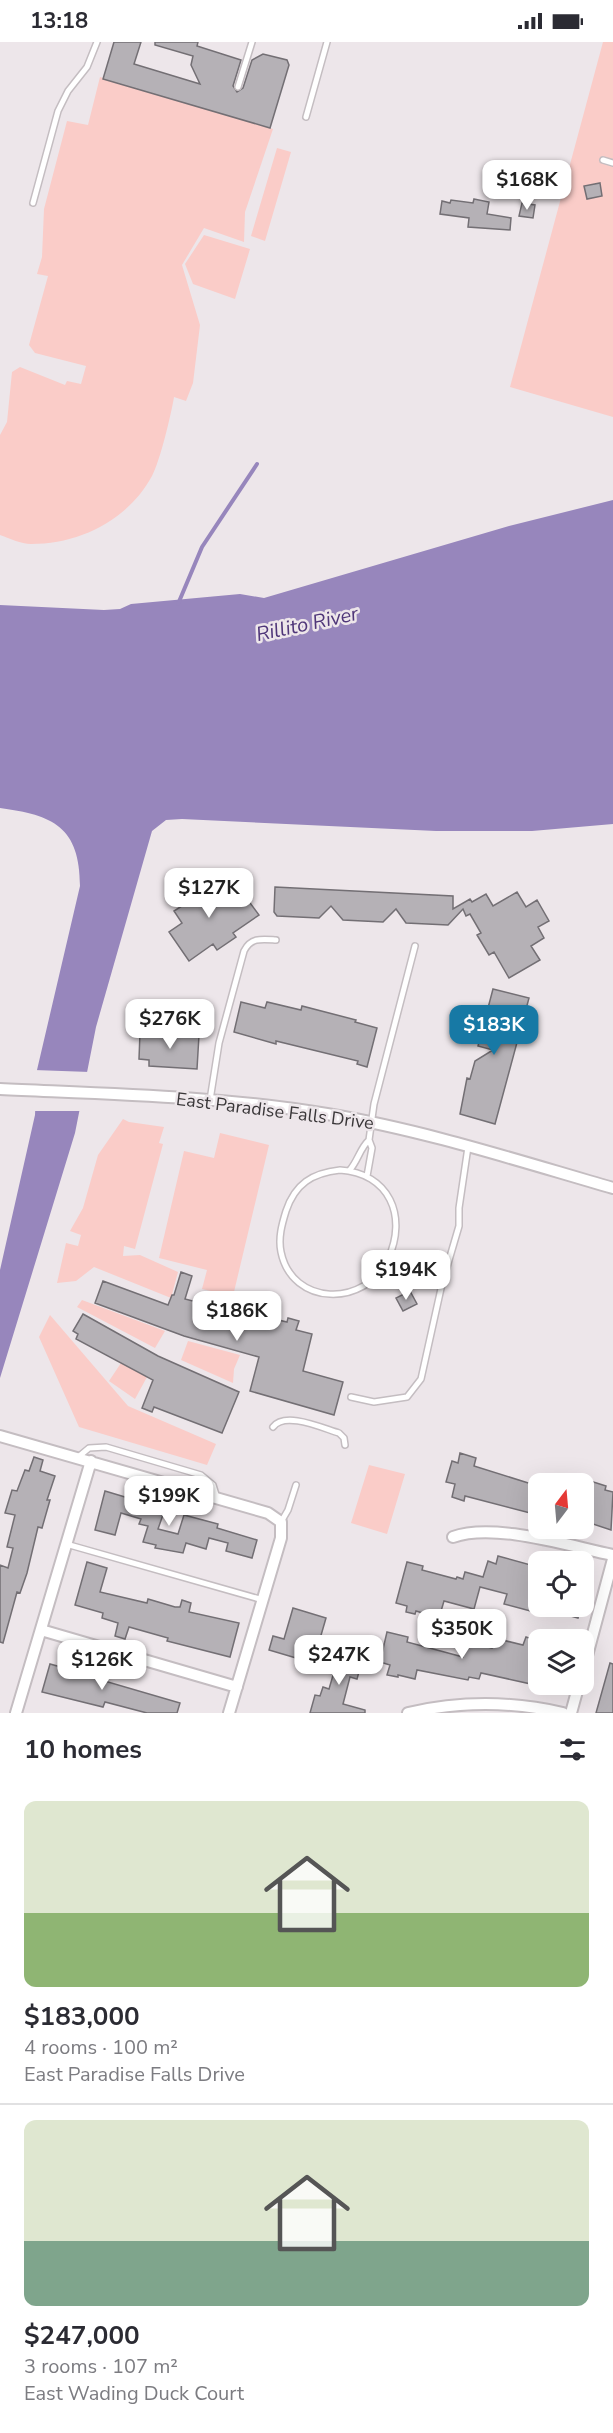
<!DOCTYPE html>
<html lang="en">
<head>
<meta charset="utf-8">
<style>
  body { margin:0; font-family:"Nunito Sans",sans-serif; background:#f7f7f7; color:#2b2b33; height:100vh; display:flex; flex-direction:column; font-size:22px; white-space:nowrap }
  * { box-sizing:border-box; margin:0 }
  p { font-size:20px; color:#7c7c81 }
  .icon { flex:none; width:33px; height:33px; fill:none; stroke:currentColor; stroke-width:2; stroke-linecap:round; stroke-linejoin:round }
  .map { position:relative; height:1671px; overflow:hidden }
  .side { display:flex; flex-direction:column; background:#fff; flex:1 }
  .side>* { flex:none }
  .needle { width:39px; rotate:16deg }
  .tools { position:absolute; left:528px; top:1431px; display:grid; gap:12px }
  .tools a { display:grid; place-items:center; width:66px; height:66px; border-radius:12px; background:#fff; box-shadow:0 6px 24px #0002; font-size:30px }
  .price { position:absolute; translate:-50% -51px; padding:0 14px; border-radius:12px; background:#fff; color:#222; font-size:20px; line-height:39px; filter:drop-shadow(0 2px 3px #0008) }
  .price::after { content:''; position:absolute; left:50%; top:36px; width:18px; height:14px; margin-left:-9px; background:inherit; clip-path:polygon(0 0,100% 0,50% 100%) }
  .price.active { background:#1779a5; color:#fff }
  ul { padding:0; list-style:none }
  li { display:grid; align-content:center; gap:12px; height:318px; padding:0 24px }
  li+li { border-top:2px solid #e1e1e2 }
  li span { display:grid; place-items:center; height:186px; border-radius:12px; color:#555 }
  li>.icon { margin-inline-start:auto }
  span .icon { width:108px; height:108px; fill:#fffc; stroke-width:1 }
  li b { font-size:26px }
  h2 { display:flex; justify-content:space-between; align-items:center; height:72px; padding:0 24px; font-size:26px }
  .status { display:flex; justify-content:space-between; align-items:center; height:42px; padding:0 30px; background:#fff; direction:ltr }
  .status svg { height:16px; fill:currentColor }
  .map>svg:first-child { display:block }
</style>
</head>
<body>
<div class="status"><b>13:18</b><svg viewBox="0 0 49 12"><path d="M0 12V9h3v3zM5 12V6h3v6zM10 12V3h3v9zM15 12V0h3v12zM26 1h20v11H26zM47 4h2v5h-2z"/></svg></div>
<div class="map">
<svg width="613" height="1671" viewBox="0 0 613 1671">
  <rect width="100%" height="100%" fill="#ede6ea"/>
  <!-- green -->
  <path fill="#faccc8" d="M603,0h10v375l-103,-30z
    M100,35l173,52 -28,83 -1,30 -40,-14 -22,37 18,60 -7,58 -7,18 -12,-4c-3,18 -14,64 -22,79 -24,44 -72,68 -121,68 -10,0 -22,-6 -31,-9v-100l7,-13 5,-50 8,-5 45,18 2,-4 14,3 5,-18 -51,-13 -6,-8 19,-69 -11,-2 5,-17 2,-48 23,-88 21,4z
    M277,106l14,4 -26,89 -14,-5z
    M204,193l46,14 -15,50 -42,-15 -8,-20z
    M123,1077l6,3 35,5 -5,16 4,1 -28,105 -11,-3 -1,10 17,-1 38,17 -7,26 -77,-31 -18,14 -19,2 9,-40 12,3 3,-11 -11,-4 13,-23 15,-53z
    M220,1091l49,12 -36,151 -31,-7 5,-19 -48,-12 25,-107 30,7z
    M82,1258l83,31 -10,17 -78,-41z
    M50,1273l78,91 88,38 -9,21 -128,-38 -40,-90z
    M188,1299l52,14 -6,14 -1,14 -52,-23z
    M121,1321l26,14 -12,22 -26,-18z
    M369,1423l36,9 -18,60 -36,-11z"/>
  <!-- water -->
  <path fill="#9786bc" d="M613,458v324l-81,7h-96l-254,-12 -16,1 -14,11 -56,196 -21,106 -75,245v-108l35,-155 2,-45 43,-184c0,-59 -27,-71 -80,-78v-203l104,5 16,-1 11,-5 109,-10 24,4 245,-72z"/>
  <!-- pier -->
  <path fill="#ede6ea" d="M34,1028l56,2 -8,39h-50z"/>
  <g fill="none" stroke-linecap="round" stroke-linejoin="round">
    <!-- stream -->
    <path stroke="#9786bc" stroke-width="4" d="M178,562l24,-57 55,-83"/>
  </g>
  <!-- building -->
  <path fill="#b5b1b6" stroke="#736f74" stroke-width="1.5" d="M114,0h27l-7,22 66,20 -9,-19 2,-9 -38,-11v-3h43l-1,4 44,14 -8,26 4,6 6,-4 9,-28 11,-6 24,6 2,5 -19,63 -167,-49z
    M600,141l2,13 -15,3 -3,-13z
    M474,157l15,3 -2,12 24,4 -1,12 -42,-3 1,-9 -29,-4 2,-13 8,2 1,-3 22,3z
    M522,161l13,2 -2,13 -14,-2z
    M197,838l7,10 14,-9 16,23 11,-8 14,19 -26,18 3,4 -19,13 -4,-6 -24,17 -20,-29 13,-9 -8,-12 11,-7 -8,-11z
    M275,845l178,9v13l17,-10 2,3 14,-8 7,12 24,-14 9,15 11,-7 12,21 -11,6 6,11 -13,8 9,14 -31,18 -15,-26 -5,3 -12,-20 4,-2 -11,-19 -4,2 -3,-7 -15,16 -42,-2 -10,-14 -13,13 -40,-2 -12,-14 -12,12 -42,-2 -3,-4z
    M493,947l36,9 -34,126 -35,-10 7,-36 3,1 5,-18 18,-11 -15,-4z
    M241,960l24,6 2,-6 34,8 1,-4 54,14 -1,2 22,6 -10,39 -10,-3 1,-3 -82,-20v3l-42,-12z
    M168,989l31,4 -2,34 -48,-3v-6l-10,-1 1,-26 27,1z
    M181,1230l11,4 -7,23 50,13 -1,4 33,10 3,-8 17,4 1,-4 11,3 -3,9 16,4 -9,37 40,11 -9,33 -84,-24 9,-34 -75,-21 -89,-33 8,-22 65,24 4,-10h2z
    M410,1249l7,13 -14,7 -7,-13z
    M83,1272l75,42 81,36 -17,41 -68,-26 -2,5 -10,-4 11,-28 -77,-41 2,-5 -5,-3z
    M460,1411l16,5 -2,8 64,20v29l-73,-19 -1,5 -12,-4 3,-13 -9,-2 6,-21 6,2z
    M34,1415l9,3 -3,11 15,5 -8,24h3l-8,28 -4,-1 -11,46 -7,20 -3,-1 -14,51 -3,-1v-77l8,3 5,-20 -6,-1 8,-32 -10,-2 7,-23 5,1 8,-21 4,1z
    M584,1437l22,7 -1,4 8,2 -2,38 -27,-9z
    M105,1449l60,18 -7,20 20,5 6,-19 34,9 -1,4 40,12 -5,18 -26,-7 2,-8 -19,-5 -3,11 -20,-6 -3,10 -28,-5 1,-3 -13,-3 5,-16 -9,-2 2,-5 -20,-6 -6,22 -20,-5z
    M498,1514l40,11v46l-34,-9 3,-10 -27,-7 -6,22 -30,-8 -5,17 -23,-7 -1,3 -9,-2 1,-6 -11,-3 11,-41 16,4 -1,4 34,9 1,-2 6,2 2,-7 18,5 5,-16 8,3z
    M87,1520l20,6 -7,24 47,11 1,-4 27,8h5l2,-7 9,3 -2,9 50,11 -9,34 -63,-16 1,-3 -39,-11 -4,12 -10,-3 3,-13 -16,-5 1,-5 -28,-8z
    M549,1564h32l-3,12 -29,-8z
    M293,1566l33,10 -13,45 -44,-13 4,-14 11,3z
    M387,1590l21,5 -1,5 56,15 3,-15 26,6 2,-10 29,7 3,-8 12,4v18l-7,25 -50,-11 -2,6 -10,-2 -1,3 -51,-10 -2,9 -17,-4v2l-11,-2 3,-10 -10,-3z
    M341,1606l22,9 -6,22 -7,-2 -7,27 22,6v3h-55l5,-18 5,1 3,-9 6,2z
    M84,1621l15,4 -2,7 5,1 -1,5 79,23 -3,10h-30l-42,-11 -2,5 -61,-15 8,-28 32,9z
    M610,1621l3,1v49h-17z"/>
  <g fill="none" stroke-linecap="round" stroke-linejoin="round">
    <!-- service casing -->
    <g stroke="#c4bdc1" stroke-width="8">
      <path id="service" d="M238,45l14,-45
        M306,75l21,-75
        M603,118l10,3
        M33,161l25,-92 10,-20 19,-24 10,-25
        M210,1058l9,-57 25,-92c7,-14 18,-12 32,-11
        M340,1128c49,3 68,46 48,89 -23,49 -96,47 -107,-7 -3,-14 1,-28 5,-41 9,-27 26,-38 54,-41z
        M349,1129c9,-10 11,-23 20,-31
        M367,1134l5,-28 -3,-8 5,-36 41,-158
        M351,1355l23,5 33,-5 14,-18 21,-95 17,-58v-18l9,-61
        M273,1385c12,-16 49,1 66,6l5,5 1,7
        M77,1416l12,-10 17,-1 95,28 12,10 4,13
        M281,1480l7,-12 8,-25
        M66,1502l197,56"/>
    </g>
    <!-- minor casing -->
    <g stroke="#c4bdc1" stroke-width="14">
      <path id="minor" d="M0,1047c109,5 219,7 327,25 97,16 192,47 286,74
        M0,1394l268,77 13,9v16l-52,175
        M453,1495c41,-15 116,9 160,18
        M41,1588l196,57
        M584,1625l29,-108
        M16,1671l75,-252
        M408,1671c52,-12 103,-12 155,0
        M571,1671l8,-29"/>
    </g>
    <!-- service -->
    <use href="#service" stroke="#fff" stroke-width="5"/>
    <!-- minor -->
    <use href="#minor" stroke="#fff" stroke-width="10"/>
  </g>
  <g text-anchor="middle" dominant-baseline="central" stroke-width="5" stroke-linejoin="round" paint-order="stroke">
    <!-- street labels -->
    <g font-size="18" fill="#3a3739" stroke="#ede6ea">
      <text transform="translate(275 1069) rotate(7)">East Paradise Falls Drive</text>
    </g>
    <!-- water labels -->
    <g font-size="20" font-style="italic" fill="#4f3679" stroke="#ede6ea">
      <text transform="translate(307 582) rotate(-12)">Rillito River</text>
    </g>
  </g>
</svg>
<div class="tools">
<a><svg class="needle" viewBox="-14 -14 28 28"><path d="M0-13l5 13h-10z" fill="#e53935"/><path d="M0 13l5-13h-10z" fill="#7c7c81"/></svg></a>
<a><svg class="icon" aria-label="locate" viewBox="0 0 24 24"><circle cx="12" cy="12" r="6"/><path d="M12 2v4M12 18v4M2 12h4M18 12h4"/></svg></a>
<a><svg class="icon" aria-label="layers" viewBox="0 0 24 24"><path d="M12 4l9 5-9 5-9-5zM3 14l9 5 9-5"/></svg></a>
</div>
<b class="price" style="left:527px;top:169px">$168K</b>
<b class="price" style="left:209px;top:877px">$127K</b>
<b class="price" style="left:170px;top:1008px">$276K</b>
<b class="price active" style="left:494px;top:1014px">$183K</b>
<b class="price" style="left:406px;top:1259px">$194K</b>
<b class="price" style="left:237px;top:1300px">$186K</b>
<b class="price" style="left:169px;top:1485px">$199K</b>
<b class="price" style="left:462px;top:1618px">$350K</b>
<b class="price" style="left:339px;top:1644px">$247K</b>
<b class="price" style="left:102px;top:1649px">$126K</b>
</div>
<section class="side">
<h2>10 homes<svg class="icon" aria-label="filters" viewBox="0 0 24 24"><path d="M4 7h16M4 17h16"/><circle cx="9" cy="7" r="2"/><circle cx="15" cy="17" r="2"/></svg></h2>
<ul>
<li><span style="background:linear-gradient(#dfe7d0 60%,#8fb573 0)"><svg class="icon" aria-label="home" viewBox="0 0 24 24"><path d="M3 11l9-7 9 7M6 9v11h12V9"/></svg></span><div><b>$183,000</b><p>4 rooms · 100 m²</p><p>East Paradise Falls Drive</p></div></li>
<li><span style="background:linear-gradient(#dfe7d0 65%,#7fa58c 0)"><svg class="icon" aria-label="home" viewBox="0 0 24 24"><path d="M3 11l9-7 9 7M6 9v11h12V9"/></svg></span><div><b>$247,000</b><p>3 rooms · 107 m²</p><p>East Wading Duck Court</p></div></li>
</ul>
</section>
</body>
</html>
